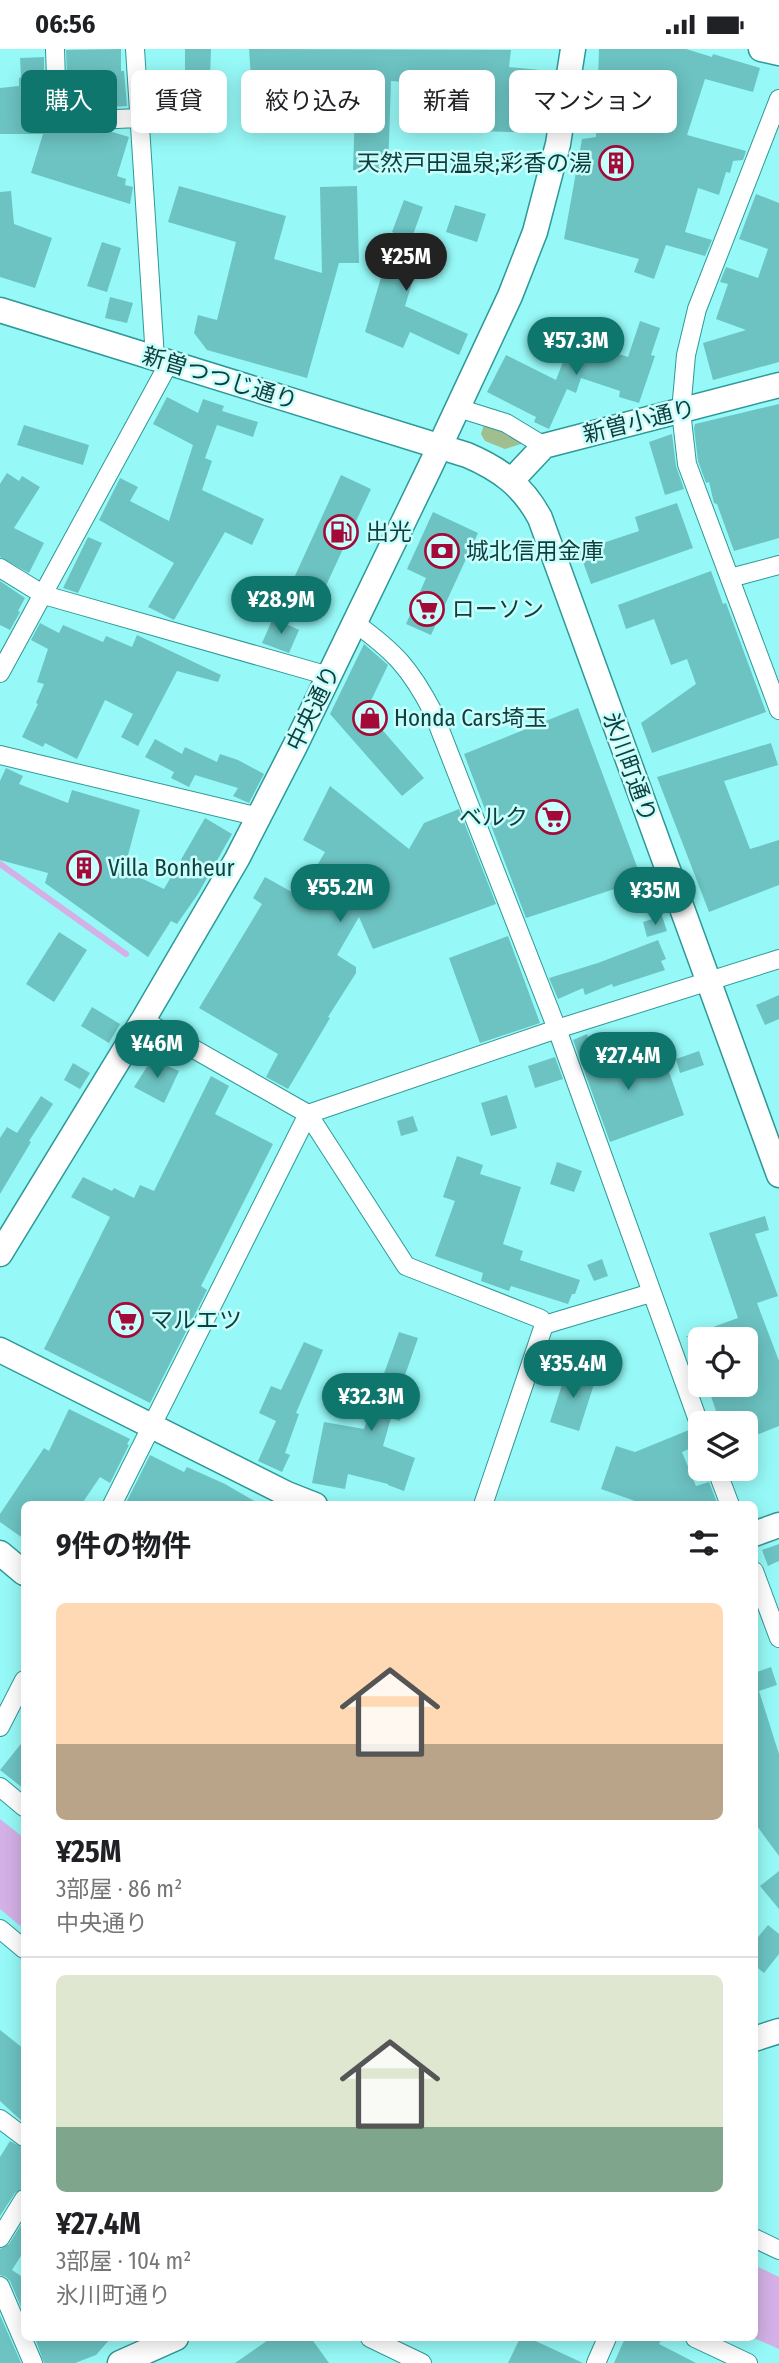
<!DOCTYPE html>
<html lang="ja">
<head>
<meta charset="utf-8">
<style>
  body { margin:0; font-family:"Fira Sans Condensed","Noto Sans JP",sans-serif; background:#f2f2f2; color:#202124; height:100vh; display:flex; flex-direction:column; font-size:26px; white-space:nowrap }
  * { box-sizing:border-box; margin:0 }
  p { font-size:23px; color:#757577 }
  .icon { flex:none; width:38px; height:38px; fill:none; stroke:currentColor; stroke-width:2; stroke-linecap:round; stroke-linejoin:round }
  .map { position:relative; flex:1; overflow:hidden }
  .side { position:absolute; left:21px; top:1452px; width:737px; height:840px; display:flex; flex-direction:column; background:#fff; border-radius:10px; box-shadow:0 4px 18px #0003 }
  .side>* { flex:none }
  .hud { position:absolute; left:21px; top:21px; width:738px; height:63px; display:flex; gap:14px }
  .fabs { position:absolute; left:688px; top:1278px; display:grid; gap:14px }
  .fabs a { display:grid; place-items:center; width:70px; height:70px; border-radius:10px; background:#fff; box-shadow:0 4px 18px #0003; font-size:35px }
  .price { position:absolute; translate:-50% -60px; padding:0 16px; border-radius:24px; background:#0f766e; color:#fff; font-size:23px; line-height:46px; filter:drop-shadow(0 2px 4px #0008) }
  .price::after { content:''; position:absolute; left:50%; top:42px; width:21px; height:16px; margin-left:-10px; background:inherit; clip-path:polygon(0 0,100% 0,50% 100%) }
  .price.selected { background:#222; color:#fff }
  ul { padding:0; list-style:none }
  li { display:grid; align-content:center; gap:14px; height:371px; padding:0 35px }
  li+li { border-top:2px solid #e0e0e0 }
  li span { display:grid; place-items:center; height:217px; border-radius:10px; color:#555 }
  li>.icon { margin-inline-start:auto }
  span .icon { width:126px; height:126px; fill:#fffc; stroke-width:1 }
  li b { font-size:30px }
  h2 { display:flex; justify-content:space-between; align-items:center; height:84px; padding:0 35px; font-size:30px }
  .chip { padding:0 24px; border-radius:10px; background:#fff; box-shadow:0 4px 18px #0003; font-size:24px; line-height:63px }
  .chip.selected { background:#0f766e; color:#fff }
  .status { display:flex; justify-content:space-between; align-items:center; height:49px; padding:0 35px; background:#fff; direction:ltr }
  .status svg { height:19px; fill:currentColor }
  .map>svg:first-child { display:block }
</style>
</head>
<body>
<div class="status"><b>06:56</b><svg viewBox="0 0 49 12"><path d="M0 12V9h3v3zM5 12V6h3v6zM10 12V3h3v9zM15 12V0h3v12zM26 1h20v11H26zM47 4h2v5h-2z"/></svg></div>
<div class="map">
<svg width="779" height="2314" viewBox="0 0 779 2314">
  <rect width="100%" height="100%" fill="#96f9f7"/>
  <!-- green -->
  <path fill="#a1be8f" d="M485,373l19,5 20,16 -19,6 -20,-8 -4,-7z"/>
  <!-- water -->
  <path fill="#d4b0e6" d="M0,1770l24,19v91l-24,-20z
    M754,2216l25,12v72l-25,-11z"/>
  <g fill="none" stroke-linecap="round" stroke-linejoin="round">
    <!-- stream -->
    <path stroke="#d4b0e6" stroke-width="6" d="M0,815l126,90"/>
  </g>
  <!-- building -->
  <path fill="#6cc3c2" d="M121,0v22h3l3,35 -34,2 -25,-7 -2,-51z
    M185,0h26l-1,30h-25z
    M249,0l262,1 -2,17 31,3 -3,63 -57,-2 2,-45 -77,-9v5l-14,-1 -3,90 -35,-1 3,-89h-73v-5l-32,2z
    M599,0h87l26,8 1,-3 47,14 -7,24 -48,-13 -18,56 59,16 -3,9 -10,1 -3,12 -4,-1 -7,23 -21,-7 -13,44 27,8 -7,16 -39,-11 -12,34 -20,-7 5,-13 -75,-20 18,-100 14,-2z
    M44,8v16h-7l1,38 9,2 7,8 36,10h19l20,6 -12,39 9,3 -1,6 8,2 -3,17 -99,-31 12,-39h-43v-46l19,-2v-8l2,-1 -1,-19z
    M179,137l107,30 -12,43 48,14 -2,-86 37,-1 2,77h-20l-32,115 -100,-28 -13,-17 4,-18 19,5 19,-78 -68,-20z
    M11,142l3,33 38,14 -17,50 -35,-11v-85z
    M756,145l23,9v159l-66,18 -10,-37 43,-13 -30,-11 12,-35 -8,-2 6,-15 32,11 10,-29 -29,-10z
    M404,151l19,7 -13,36 13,4 -18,59 63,28 -9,21 -49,-23 -7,16 -38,-16 29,-99 -2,-1z
    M455,156l31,9 -9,28 -31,-10z
    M102,193l19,6 -14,44 -20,-6z
    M110,248l23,6 -6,20 -22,-5z
    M640,272l20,7 -9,27 4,1 -16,47 -20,-6 1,-6 -39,-13 -5,15 -9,-4 -18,40 -15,-7 2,-5 -49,-25 19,-37 50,25 13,-34 34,13 3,-9 22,7z
    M167,348l31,16 5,-14 21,7 -2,5 36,11 -5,15 -36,-12 -12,33 7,3 -10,29 62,29 -12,26 -27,-13 -51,88 -26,-13 26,-44 -75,-43 21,-42 18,9 -8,14 39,20 24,-76 -40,-21z
    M779,355v134l-45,13 -17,-47 -3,-1 -5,-21 -3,1 -8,-22 -4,-33 1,-4z
    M24,376l65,20 -6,20 -66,-20z
    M672,385l4,32 8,23 -19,6 -16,-53z
    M7,424l12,8 3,-5 18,11 -26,41 30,15 -15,30 -29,-16v-73z
    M341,426l30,14 -48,103 6,3 -9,19 -23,-11 2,-6 -15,-7 6,-14 4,2z
    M677,454l16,45 -102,36 -12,-33 60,-20 -4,-14z
    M433,463l45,21 -47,102 -25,-11 20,-46 -19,-9z
    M88,488l14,6 -24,50 -15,-5z
    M711,522l12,33 3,-1 40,109 -114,41 -11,-30 55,-39 -9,-25 -16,6 -17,-46 -28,10 -8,-24z
    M0,532l25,17 -7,13 2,1 -10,18 -10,-5z
    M273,569l26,12 -10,23 -27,-10z
    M40,574l19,10 4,-8 40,17 3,-6 26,11 5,-12 84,40 -3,7 -41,-11 -39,75 -17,-9 12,-23 -28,-14 -28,59 -32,-16 -2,4 -21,-10 16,-33 -2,-1 8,-19 -7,-2 11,-33 -17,-9z
    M364,595l24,21 -22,46 58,67 -22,18 -72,-82z
    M578,659l64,172 -116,38 -62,-164z
    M155,690l27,15 3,-7 32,15 3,-8 18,6 26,14 -15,29 -16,-7 5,-8 -43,-13 -6,12 -18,-9 3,-6 -29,-15z
    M771,694l7,22 -54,16 26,68 29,-9v45l-70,27 -52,-135z
    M6,719l17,8 -4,8 49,19 4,-13 68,20 -16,60 40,19 41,-71 27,16 -34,60 -21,30 -6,-3 -23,36 -103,-74 3,-10 -48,-13v-79z
    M330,737l79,63 15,-26 35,-14 37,95 -123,45 -14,-32 -22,38 19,12v6l-28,44 2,1 -42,71 -22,-12 12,-23 -79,-46 63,-104 -9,-6 12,-21 34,19 26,-44 -22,-12z
    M662,867l5,15 -20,6 -4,-15z
    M59,883l28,18 -33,52 -28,-18z
    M508,887l32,87 -60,20 -31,-85z
    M658,891l8,19 -5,2 4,9 -52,17 -1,-3 -27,11 -2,-7 -25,11 -9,-21 49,-15z
    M779,946v24l-14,6 -9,-20z
    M92,958l28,17 -11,19 -28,-17z
    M587,985l9,26 30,-13 13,29 28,-10 17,49 -74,27 -37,-102z
    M699,1002l5,14 -24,8 -4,-14z
    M555,1008l8,22 -28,9 -7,-22z
    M152,1010l27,12 -15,32 -30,-16z
    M73,1014l17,10 -10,16 -16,-9z
    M211,1027l18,10 -14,28 58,30 -72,142 6,4 -57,113 -106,-54 66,-132 -39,-20 12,-20 29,14 2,-3 20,10 6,-13 14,6z
    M507,1046l10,33 -26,8 -10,-33z
    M41,1047l12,8 -24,37 2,1 -31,52v-56l7,-11 10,6z
    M413,1067l5,15 -17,5 -4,-15z
    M457,1107l26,9 -3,9 41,13 -18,57 20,7 -3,9 60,20 -5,14h-3l-4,10 -57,-18 -2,5 -28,-10 2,-8 -48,-17 20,-55 -12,-4z
    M557,1113l25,9 -8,21 -24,-8z
    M765,1167l4,14 -14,4 23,62 -21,7 22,58v65l-33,13v-16h-26l-13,-39h39v-45l-61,-2 53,-19 -29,-85z
    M602,1210l6,17 -14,5 -7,-16z
    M399,1283l19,6 -14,40 8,2 -12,41 -9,-3 -8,28 32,12 -11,33 -16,-6v-1l-40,-10 -3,15 -33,-6 12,-61 40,7z
    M304,1293l19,8 -27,63 3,1 -14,39 5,2 -8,17 -24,-11 18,-40 -17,-8 12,-27 10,4z
    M567,1320l29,9 -17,53 -29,-9z
    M69,1360l61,30 -3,5 2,1 -19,38 -10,-6 -19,28h-57v34l-24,-17v-8l44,-66 5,3z
    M689,1381l7,16 -14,6 14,34 13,-4 9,23h-84l1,-4 -34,-12 15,-43 19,6z
    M150,1406l34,17 3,-5 38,17 36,21h-136z
    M779,1495v17l-11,5 -6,-16z
    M771,1618l6,18 -18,6 20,63v102l-25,-34v-149z
    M24,1691v49l-24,-19z
    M779,1822v38l-19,-23z
    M768,1876l11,9v20l-15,19 -10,-8v-23z
    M0,1981l24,19v74l-24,-22z
    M10,2092l14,7v40l-9,5 -15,23v-59z
    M24,2171v31l-12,19 12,8v36l-14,-33 -4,-4 -6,-2v-26l9,-5z
    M0,2266l21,48h-21z
    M35,2289h76l-15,17 -21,8h-31z
    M271,2289h40l18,25h-94z
    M520,2289h9l54,25h-75z
    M625,2289h37l-3,6 37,19h-82z"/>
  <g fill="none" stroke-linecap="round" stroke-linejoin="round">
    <!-- street casing -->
    <g stroke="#2e9998" stroke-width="20">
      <path id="street" d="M55,0l2,61 36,10 46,-2
        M135,0l20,309
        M779,50l-82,210 -11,46 -5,56 6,53 92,246
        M458,359l48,15 38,23
        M0,519l44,27 285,81
        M730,529l49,-13
        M355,574c40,29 55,45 78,89l124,317 143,397
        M0,624l169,-310
        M0,706l259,62
        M143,971l165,94 98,152 135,53 3,6
        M716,1419l14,37
        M112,1456l196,-391 249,-85 222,-70
        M483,1456l61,-180 107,-32
        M754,1522l25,67
        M0,1678l24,-47
        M0,1738l24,20
        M0,1880l24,20
        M0,2070l24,18
        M0,2189l24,-39
        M754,2189l25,12
        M0,2237l33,77
        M370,2289l52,25
        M695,2289l53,25
        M596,2314l11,-25"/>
    </g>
    <!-- secondary casing -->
    <g stroke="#2e9998" stroke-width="27">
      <path id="secondary" d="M761,0l18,4
        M0,261l467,145c33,14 56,31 73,63l239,657
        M512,431l32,-34 235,-61
        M0,1205l143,-234 94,-161 58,-113 135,-279 80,-171 25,-64 23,-88 15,-95
        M0,1301l287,144 28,11
        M754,1485l25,-9
        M0,1504l24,20
        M754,1990l25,-8
        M120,2314l56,-25"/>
    </g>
    <!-- street -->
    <use href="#street" stroke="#fff" stroke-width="18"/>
    <!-- secondary -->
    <use href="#secondary" stroke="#fff" stroke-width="24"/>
  </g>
  <!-- icons -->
  <defs>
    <g id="building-ring" transform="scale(1.75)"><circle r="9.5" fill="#c7fffd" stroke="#a40938" stroke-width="1.5"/><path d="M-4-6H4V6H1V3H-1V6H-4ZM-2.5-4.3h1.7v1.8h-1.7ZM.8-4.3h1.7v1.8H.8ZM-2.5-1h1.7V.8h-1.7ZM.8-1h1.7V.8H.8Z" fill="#a40938"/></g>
    <g id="fuel-ring" transform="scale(1.75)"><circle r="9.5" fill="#c7fffd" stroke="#a40938" stroke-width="1.5"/><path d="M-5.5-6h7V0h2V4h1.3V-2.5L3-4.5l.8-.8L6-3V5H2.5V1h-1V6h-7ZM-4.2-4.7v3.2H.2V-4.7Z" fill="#a40938"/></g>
    <g id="bank-ring" transform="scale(1.75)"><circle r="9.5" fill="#c7fffd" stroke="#a40938" stroke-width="1.5"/><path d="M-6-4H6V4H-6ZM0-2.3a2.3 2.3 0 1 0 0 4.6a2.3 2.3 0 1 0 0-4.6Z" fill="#a40938"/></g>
    <g id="supermarket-ring" transform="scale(1.75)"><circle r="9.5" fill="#c7fffd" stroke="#a40938" stroke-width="1.5"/><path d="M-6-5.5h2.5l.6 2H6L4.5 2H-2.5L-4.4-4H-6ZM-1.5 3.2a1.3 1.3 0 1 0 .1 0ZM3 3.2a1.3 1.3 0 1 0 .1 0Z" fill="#a40938"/></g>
    <g id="shop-ring" transform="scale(1.75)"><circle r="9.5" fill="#c7fffd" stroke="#a40938" stroke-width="1.5"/><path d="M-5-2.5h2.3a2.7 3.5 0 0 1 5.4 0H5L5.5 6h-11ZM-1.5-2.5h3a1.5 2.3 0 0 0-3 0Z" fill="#a40938"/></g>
  </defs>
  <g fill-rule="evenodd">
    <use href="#building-ring" x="616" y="114"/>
    <use href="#fuel-ring" x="341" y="483"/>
    <use href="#bank-ring" x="442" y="502"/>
    <use href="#supermarket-ring" x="427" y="560"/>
    <use href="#shop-ring" x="370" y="669"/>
    <use href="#supermarket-ring" x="553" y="768"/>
    <use href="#building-ring" x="84" y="819"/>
    <use href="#supermarket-ring" x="126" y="1271"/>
  </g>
  <g text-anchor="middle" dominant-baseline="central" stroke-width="5" stroke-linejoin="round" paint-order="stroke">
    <!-- poi labels -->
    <g font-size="23" fill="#123d3d" stroke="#c7fffd" text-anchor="start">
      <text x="592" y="114" text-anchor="end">天然戸田温泉;彩香の湯</text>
      <text x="366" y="483">出光</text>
      <text x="466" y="502">城北信用金庫</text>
      <text x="452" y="560">ローソン</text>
      <text x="394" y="669">Honda Cars埼玉</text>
      <text x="528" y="768" text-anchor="end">ベルク</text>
      <text x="108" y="819">Villa Bonheur</text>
      <text x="150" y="1271">マルエツ</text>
    </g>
    <!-- street labels -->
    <g font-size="23" fill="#123d3d" stroke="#c7fffd">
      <text transform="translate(220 329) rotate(17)">新曽つつじ通り</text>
      <text transform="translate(639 372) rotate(-14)">新曽小通り</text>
      <text transform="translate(313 659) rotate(-64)">中央通り</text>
      <text transform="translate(630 718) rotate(70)">氷川町通り</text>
    </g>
  </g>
</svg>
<div class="fabs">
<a><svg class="icon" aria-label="locate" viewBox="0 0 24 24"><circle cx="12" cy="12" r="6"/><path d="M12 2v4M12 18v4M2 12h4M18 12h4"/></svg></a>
<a><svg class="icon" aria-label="layers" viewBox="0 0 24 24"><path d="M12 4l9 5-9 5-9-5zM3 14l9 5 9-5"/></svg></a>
</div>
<b class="price selected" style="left:406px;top:244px">¥25M</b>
<b class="price" style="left:576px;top:328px">¥57.3M</b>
<b class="price" style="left:281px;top:587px">¥28.9M</b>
<b class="price" style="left:340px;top:875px">¥55.2M</b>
<b class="price" style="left:655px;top:878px">¥35M</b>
<b class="price" style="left:157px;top:1031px">¥46M</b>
<b class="price" style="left:628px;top:1043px">¥27.4M</b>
<b class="price" style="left:573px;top:1351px">¥35.4M</b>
<b class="price" style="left:371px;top:1384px">¥32.3M</b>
<div class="hud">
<a class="chip selected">購入</a>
<a class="chip">賃貸</a>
<a class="chip">絞り込み</a>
<a class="chip">新着</a>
<a class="chip">マンション</a>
</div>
<section class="side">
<h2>9件の物件<svg class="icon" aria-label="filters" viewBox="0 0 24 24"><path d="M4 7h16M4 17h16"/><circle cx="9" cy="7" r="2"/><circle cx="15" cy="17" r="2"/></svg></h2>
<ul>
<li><span style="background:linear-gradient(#ffd9b3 65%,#b9a48a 0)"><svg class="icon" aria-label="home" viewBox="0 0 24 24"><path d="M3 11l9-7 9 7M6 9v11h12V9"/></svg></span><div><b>¥25M</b><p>3部屋 · 86 m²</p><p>中央通り</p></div></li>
<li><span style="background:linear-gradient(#dfe7d0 70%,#7fa58c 0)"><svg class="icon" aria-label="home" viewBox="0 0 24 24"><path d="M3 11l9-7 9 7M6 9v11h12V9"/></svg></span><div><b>¥27.4M</b><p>3部屋 · 104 m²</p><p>氷川町通り</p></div></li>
</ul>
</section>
</div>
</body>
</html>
